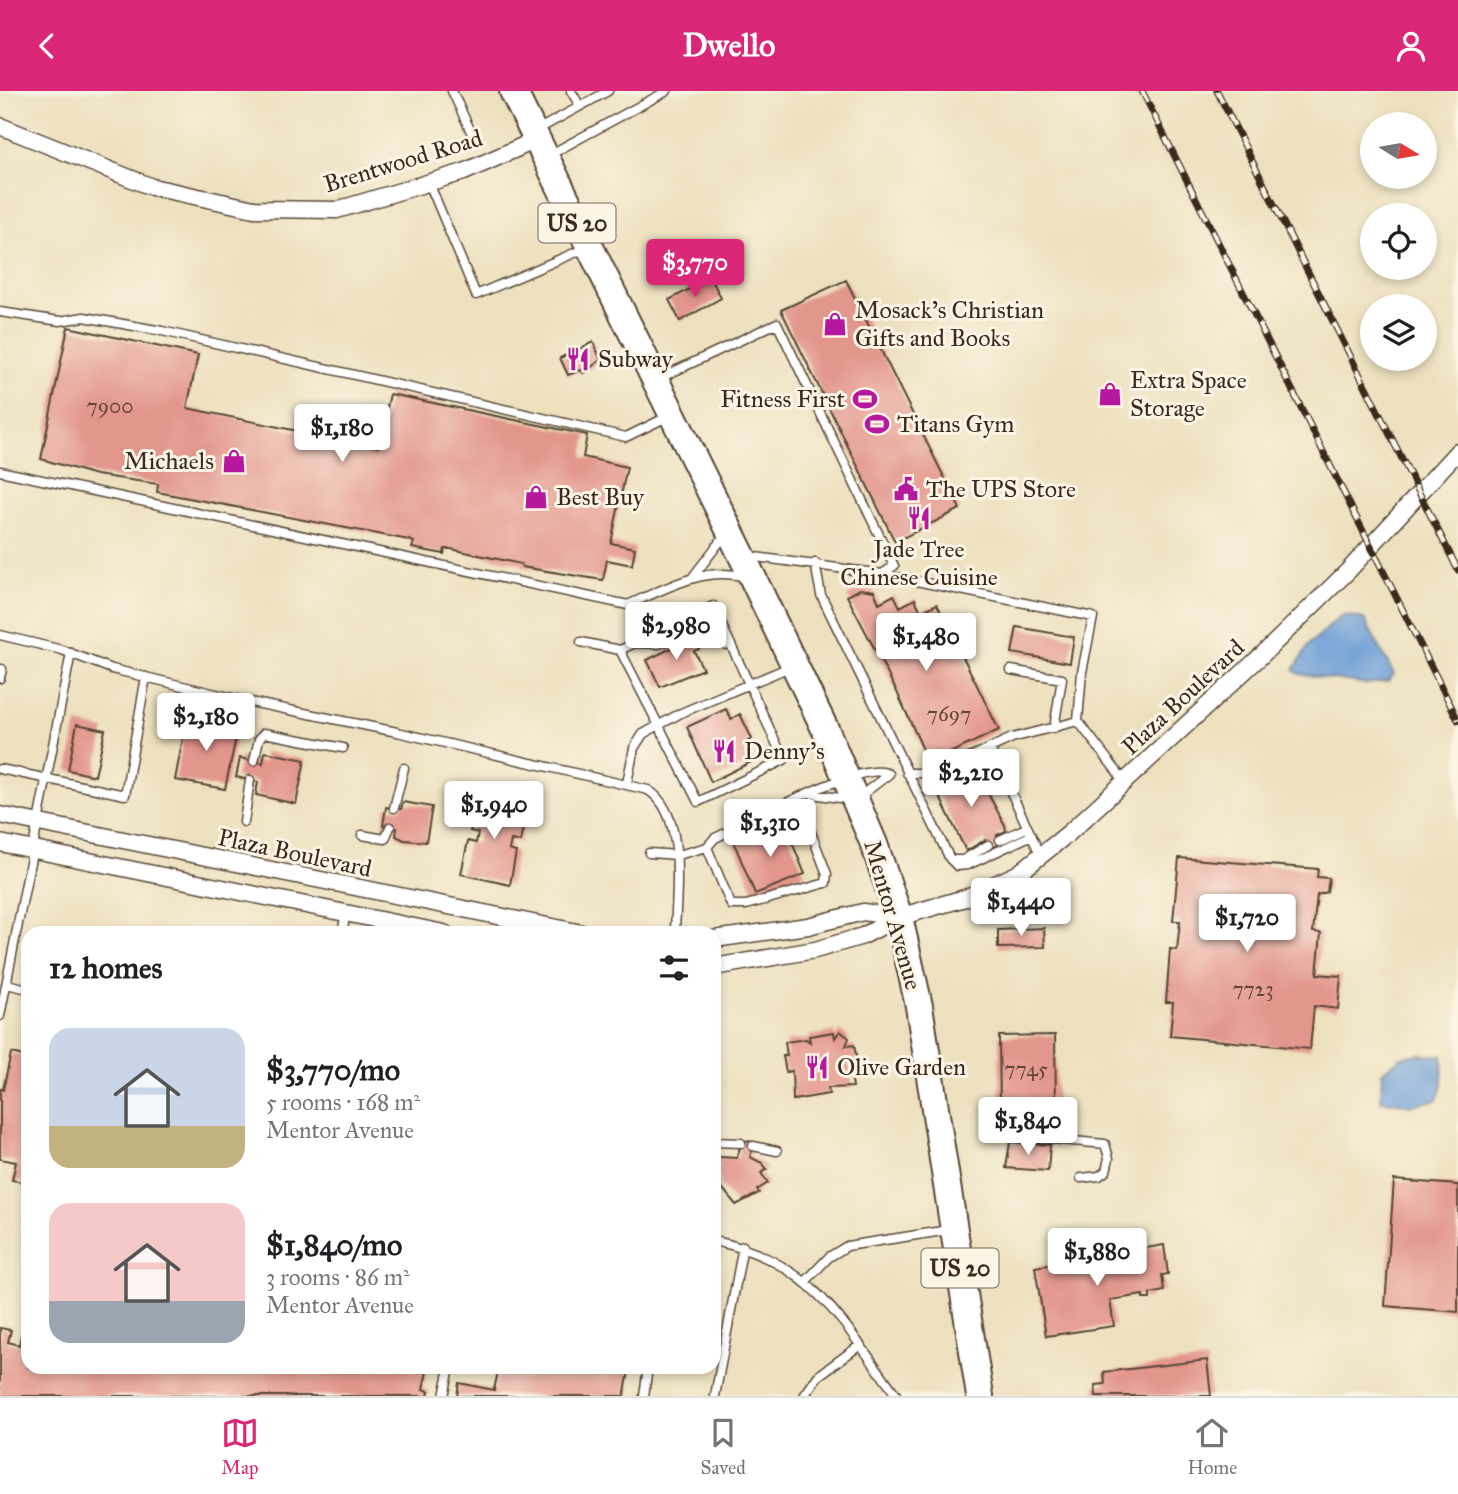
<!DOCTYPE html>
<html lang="en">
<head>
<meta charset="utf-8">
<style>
  body { margin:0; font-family:"IM FELL Great Primer",serif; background:#f2f2f2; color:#202124; height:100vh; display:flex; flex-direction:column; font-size:26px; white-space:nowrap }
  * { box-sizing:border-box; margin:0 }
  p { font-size:23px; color:#757577 }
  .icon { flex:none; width:38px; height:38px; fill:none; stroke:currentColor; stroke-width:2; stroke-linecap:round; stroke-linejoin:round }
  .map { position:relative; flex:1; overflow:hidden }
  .panel { position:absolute; left:21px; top:835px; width:700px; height:448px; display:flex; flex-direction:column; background:#fff; border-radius:21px; box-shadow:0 4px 10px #0003 }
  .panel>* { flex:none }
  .needle { width:46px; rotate:101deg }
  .buttons { position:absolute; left:1360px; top:21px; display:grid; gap:14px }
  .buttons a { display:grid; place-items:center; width:77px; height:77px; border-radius:50%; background:#fff; box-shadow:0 4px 10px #0003; font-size:35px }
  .price { position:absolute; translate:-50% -60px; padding:0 16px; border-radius:7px; background:#fff; color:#222; font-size:23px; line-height:46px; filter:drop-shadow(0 2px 4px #0008) }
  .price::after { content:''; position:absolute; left:50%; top:42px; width:21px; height:16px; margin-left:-10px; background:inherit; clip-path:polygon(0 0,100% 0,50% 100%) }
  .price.on { background:#db2777; color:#fff }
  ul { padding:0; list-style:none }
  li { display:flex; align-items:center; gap:21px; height:175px; padding:0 28px }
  li span { display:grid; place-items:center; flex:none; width:196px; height:140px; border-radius:21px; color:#555 }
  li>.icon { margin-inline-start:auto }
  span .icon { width:84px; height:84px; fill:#fffc; stroke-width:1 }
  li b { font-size:30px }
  h2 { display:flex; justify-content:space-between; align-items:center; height:84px; padding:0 28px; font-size:30px }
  header { display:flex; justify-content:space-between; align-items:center; height:91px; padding:0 28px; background:#db2777; color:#fff; font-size:32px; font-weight:700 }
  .dock { display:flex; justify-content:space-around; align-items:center; height:98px; border-top:2px solid #e0e0e0; background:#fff; font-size:19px; color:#757577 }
  .dock a { display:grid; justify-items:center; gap:4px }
  .dock .on { color:#db2777 }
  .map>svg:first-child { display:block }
</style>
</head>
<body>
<header><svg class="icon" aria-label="back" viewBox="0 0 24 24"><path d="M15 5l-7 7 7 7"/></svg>Dwello<svg class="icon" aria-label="person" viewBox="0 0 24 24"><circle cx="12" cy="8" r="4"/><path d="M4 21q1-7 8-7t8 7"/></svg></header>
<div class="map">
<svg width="1458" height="1305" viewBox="0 0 1458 1305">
  <rect width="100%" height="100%" fill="#fcf5e5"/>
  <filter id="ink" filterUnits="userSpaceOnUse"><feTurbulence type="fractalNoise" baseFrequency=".0143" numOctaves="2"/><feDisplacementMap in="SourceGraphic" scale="14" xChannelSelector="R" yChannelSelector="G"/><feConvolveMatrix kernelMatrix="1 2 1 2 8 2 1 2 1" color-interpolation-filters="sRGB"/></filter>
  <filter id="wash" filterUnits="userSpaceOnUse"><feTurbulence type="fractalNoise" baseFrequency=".00686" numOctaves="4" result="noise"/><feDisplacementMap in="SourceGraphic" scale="28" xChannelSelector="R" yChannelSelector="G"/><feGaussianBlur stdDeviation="1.57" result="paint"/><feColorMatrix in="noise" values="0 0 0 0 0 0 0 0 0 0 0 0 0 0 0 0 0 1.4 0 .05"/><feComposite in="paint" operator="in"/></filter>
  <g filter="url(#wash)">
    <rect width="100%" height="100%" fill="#ede0be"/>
    <!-- water -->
    <path fill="#6a9cd5" stroke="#52637a" stroke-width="2" d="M1342,524l22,4 30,55 -6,7 -21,3 -68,-10 -5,-4 14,-24z
      M1418,963l24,2 1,27 -6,17 -26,5 -30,-4 1,-28 19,-16z"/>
    <g id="blocks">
      <!-- building -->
      <path fill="#e3968c" d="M711,187l10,20 -41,23 -11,-21z
        M846,189l114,229 -65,33 -114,-232z
        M68,236l130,28 -11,53 101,21 90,18 12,-53 197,41 -4,22 44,10 -16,76 24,5 -3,17 -25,-5 -4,20 -81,-13 -1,-3 -70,-15h-6l-1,5 -32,-6 2,-6 -5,-2 -252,-48 1,-8 -62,-9 -55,-16z
        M593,251l8,18 -18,13 -2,-3 -13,5 -8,-17z
        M860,498l14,2 5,12 15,-8 6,12 15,-8 6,13 16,-8 62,126 -70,33 -32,-71 -50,-96z
        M1017,536l57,10 -4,26 -58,-10z
        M688,547l2,4 5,-2 4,9 -5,2 9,18 -43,18 -13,-27 25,-12 -2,-4z
        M726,618l5,10 9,-5 12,25 -7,4 8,18 -42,21 -24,-55z
        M187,626l51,11 -13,61 -50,-9z
        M77,633l28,6 -10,46 -27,-6z
        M265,661l40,8 -9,44 -40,-9 2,-13 -22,-5 4,-19 23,5z
        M973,675l32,59 1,6 -9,4 5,8 -12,6 -5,-9 -19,11 -32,-66z
        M478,706l49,11 -7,34 -9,-2 -2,10 7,2 -6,33 -49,-11 7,-33 8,2 2,-10 -8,-2z
        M403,711l29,5 -6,35 -22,-2 -8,-4 1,-8 -14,-2 3,-19 15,2z
        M784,732l21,51 -50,20 -21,-51z
        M1179,767l139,11 -1,8 12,1 -2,14 -10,3 -4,37 8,1 -4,41 24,2 -3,33 -24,-3 -4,43 -140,-13 3,-34h-7l4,-53 7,1 3,-29h-7z
        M1044,837l1,19 -47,1v-18z
        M840,940l9,7 -3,8 8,-1 3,16 -8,1 4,25 -25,1 1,6 -36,6 -1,-29 -6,1 -3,-16h4l-2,-14 21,-3 4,3 -1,-6 25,-4 1,6z
        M1055,944l1,71 -56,1 -1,-71z
        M11,962l17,4v126l-16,-3 4,-18 -16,-3v-70l3,1z
        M742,1049l12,2 -4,15 12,6 5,6 -6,4 7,10 -11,7 2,3 -23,12 -17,-21 2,-2 -6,-10 5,-3 -6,-16 6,4 17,1z
        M1010,1051l40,3 -2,26 -42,-3z
        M1394,1089l64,5v127l-73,-6z
        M1164,1154l4,29 -6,1 2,16 -14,3v5h-7v-4l-33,5 4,26 -68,10 -11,-69z
        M23,1235l5,1v40h400l-5,22 6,2 -1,5h-428v-68l11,2 -3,12 11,3z
        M1207,1269l4,36h-115l-1,-11 10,-1 -1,-12z
        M499,1276h131l-6,29h-167l2,-13 35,7z"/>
    </g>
  </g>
  <g filter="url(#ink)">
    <use href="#blocks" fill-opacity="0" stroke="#564536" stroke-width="2"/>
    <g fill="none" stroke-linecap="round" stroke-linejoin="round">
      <!-- lane casing -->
      <g stroke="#564536" stroke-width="11">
        <path id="lane" d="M452,0l21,45
          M571,0l9,15
          M537,39l71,-39
          M549,64l118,-64
          M429,92l47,112 110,-47
          M0,221l60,9 24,-4 78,14 464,106 43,-21
          M660,287l117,-55 117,243 -12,8
          M0,380l628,134c38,-17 76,-39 118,-28
          M748,465l134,18 211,43 -11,55 -4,49 47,61
          M815,472l6,32 129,264 7,7 11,-1 62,-29
          M692,487l33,-43
          M0,544l62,15 50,19 133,32 152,31 251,58c39,24 28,103 27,143
          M581,551l39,8 78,152 86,-42 -71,-154 -93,44
          M636,552l23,1 48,-20 9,3 10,18
          M1011,579l51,9 -8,49
          M0,587l2,-9
          M990,657l51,108
          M254,670l5,-22 5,-6 79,15
          M0,678l125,26 21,-118
          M907,682h29l76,-35 66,-17
          M627,692l7,-35 9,-14 38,-21 111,-47
          M812,703l35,5
          M798,708l29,75 -1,9 -80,22h-15l-24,-58 8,-9c31,-14 148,-80 174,-64l-31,24
          M394,717l10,-40
          M244,731l6,-42
          M362,744l23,4 5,-12
          M1000,749l26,-12
          M649,762l29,2 29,-8
          M952,769h11l25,-15
          M342,842l4,-20
          M7,893l21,5
          M0,925l71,-363
          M997,1043l108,10 4,14 -3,13 -7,5 -18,2
          M714,1051l27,1
          M753,1055l24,5
          M714,1150c98,19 128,81 183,155
          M806,1190l23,-24 18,-11 102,-16
          M444,1305l6,-29
          M644,1305l4,-29
          M715,1305l28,-150
          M804,1305l14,-20 41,-30"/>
      </g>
      <!-- street casing -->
      <g stroke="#564536" stroke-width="19">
        <path id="street" d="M0,35l152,61 102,22 83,1 127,-38 72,-32
          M0,724l582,118
          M0,752l444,90
          M714,848l94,-13 55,-14 36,5
          M714,876l101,-17 48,-14 36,-19 66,-19 54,-25 51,-41 191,-176 87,-85 110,-120"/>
      </g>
      <!-- primary casing -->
      <g stroke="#564536" stroke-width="30">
        <path id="primary" d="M513,0l235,477 78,163 48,113 25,73 20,89 61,390"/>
      </g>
      <!-- lane -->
      <use href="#lane" stroke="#fff" stroke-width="8"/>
      <!-- street -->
      <use href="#street" stroke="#fff" stroke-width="16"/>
      <!-- primary -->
      <use href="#primary" stroke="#fff" stroke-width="26"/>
      <!-- rail casing -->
      <g stroke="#3b2a1e" stroke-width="7">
        <path id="rail" d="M1142,0l316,629
          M1217,0l241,479"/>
      </g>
      <!-- rail -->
      <use href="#rail" stroke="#fcf5e5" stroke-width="4.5" stroke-dasharray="13" stroke-linecap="butt"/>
    </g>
  </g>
  <!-- icons -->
  <defs>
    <g id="shop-bare" transform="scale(1.89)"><path d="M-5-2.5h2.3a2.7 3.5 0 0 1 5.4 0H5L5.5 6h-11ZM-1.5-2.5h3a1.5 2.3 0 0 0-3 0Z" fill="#b5179e" stroke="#fcf5e5" stroke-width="2.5" paint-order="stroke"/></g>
    <g id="restaurant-bare" transform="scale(1.89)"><path d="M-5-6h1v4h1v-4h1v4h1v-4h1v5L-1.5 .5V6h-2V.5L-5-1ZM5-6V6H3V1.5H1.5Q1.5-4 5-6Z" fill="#b5179e" stroke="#fcf5e5" stroke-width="2.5" paint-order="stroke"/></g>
    <g id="stadium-bare" transform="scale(1.89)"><path d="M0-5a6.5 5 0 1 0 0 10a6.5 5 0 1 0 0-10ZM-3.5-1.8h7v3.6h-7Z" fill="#b5179e" stroke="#fcf5e5" stroke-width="2.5" paint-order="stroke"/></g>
    <g id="civic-bare" transform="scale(1.89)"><path d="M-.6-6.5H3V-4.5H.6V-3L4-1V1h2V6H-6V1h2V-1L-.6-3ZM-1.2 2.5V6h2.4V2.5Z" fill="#b5179e" stroke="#fcf5e5" stroke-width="2.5" paint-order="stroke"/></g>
  </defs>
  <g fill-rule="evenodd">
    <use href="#shop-bare" x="835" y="233"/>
    <use href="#restaurant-bare" x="578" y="268"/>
    <use href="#shop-bare" x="1110" y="303"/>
    <use href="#stadium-bare" x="865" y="308"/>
    <use href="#stadium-bare" x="877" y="333"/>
    <use href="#shop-bare" x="234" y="370"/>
    <use href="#civic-bare" x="906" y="398"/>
    <use href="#shop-bare" x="536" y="406"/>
    <use href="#restaurant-bare" x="919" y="427"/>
    <use href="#restaurant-bare" x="724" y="660"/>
    <use href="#restaurant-bare" x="817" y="976"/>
  </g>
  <g text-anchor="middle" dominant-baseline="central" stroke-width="6" stroke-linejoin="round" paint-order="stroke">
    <!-- number labels -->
    <g font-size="21" fill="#65453a">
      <text x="110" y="315">7900</text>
      <text x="949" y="623">7697</text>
      <text x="1253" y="898">7723</text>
      <text x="1026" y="978">7745</text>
    </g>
    <!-- shield labels -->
    <g fill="#fcf5e5" stroke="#75675a" stroke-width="2">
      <rect x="538.5" y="112.5" width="77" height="39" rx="5"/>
      <rect x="921.5" y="1157.5" width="77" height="39" rx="5"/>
    </g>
    <g font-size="23" font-weight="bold" fill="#3b2a1e">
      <text x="577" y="132">US 20</text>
      <text x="960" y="1177">US 20</text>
    </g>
    <!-- street labels -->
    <g font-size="24" fill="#3b2a1e" stroke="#fcf5e5">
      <text transform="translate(403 70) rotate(-17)">Brentwood Road</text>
      <text transform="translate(1183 606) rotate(-43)">Plaza Boulevard</text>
      <text transform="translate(295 762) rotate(12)">Plaza Boulevard</text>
      <text transform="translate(893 824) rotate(74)">Mentor Avenue</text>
    </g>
    <!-- poi labels -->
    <g font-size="24" fill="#3b2a1e" stroke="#fcf5e5" text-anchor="start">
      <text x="855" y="219">Mosack's Christian<tspan x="855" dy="28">Gifts and Books</tspan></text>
      <text x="598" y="268">Subway</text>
      <text x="1130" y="289">Extra Space<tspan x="1130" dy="28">Storage</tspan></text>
      <text x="845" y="308" text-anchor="end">Fitness First</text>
      <text x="897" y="333">Titans Gym</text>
      <text x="214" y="370" text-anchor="end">Michaels</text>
      <text x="926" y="398">The UPS Store</text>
      <text x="556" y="406">Best Buy</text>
      <text x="919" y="458" text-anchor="middle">Jade Tree<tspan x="919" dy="28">Chinese Cuisine</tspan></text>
      <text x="744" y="660">Denny's</text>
      <text x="837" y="976">Olive Garden</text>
    </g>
  </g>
</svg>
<div class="buttons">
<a><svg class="needle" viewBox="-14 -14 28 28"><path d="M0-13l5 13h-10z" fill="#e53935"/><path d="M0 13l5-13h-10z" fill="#757577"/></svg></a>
<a><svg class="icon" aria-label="locate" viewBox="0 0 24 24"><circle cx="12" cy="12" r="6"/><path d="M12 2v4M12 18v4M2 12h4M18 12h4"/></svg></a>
<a><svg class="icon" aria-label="layers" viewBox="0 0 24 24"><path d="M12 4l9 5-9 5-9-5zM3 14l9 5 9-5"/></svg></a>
</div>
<b class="price on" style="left:695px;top:208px">$3,770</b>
<b class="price" style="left:342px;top:373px">$1,180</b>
<b class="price" style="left:676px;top:571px">$2,980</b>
<b class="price" style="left:926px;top:582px">$1,480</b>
<b class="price" style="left:206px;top:662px">$2,180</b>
<b class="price" style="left:971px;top:718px">$2,210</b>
<b class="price" style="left:494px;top:750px">$1,940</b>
<b class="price" style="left:770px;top:768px">$1,310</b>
<b class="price" style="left:1021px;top:847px">$1,440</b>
<b class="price" style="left:1247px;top:863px">$1,720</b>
<b class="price" style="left:1028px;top:1066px">$1,840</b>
<b class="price" style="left:1097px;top:1197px">$1,880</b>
<section class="panel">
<h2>12 homes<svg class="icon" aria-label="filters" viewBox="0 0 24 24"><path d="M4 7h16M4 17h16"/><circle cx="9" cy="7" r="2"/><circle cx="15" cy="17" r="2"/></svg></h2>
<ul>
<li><span style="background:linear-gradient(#c9d6e8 70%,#c2b280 0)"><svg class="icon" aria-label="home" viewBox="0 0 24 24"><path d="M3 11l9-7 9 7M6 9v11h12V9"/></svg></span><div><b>$3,770/mo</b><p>5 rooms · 168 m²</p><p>Mentor Avenue</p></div></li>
<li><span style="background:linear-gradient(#f6c9c9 70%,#9aa5b1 0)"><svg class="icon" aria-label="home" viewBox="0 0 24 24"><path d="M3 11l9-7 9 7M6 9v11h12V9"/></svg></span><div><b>$1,840/mo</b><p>3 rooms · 86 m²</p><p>Mentor Avenue</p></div></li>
</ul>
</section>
</div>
<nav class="dock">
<a class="on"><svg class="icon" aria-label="map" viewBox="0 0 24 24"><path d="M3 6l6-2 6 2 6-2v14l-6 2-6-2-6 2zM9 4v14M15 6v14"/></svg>Map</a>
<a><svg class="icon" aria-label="saved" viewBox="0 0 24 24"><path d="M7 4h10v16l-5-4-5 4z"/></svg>Saved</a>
<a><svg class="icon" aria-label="home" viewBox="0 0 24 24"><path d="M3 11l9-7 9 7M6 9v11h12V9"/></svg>Home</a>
</nav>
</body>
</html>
